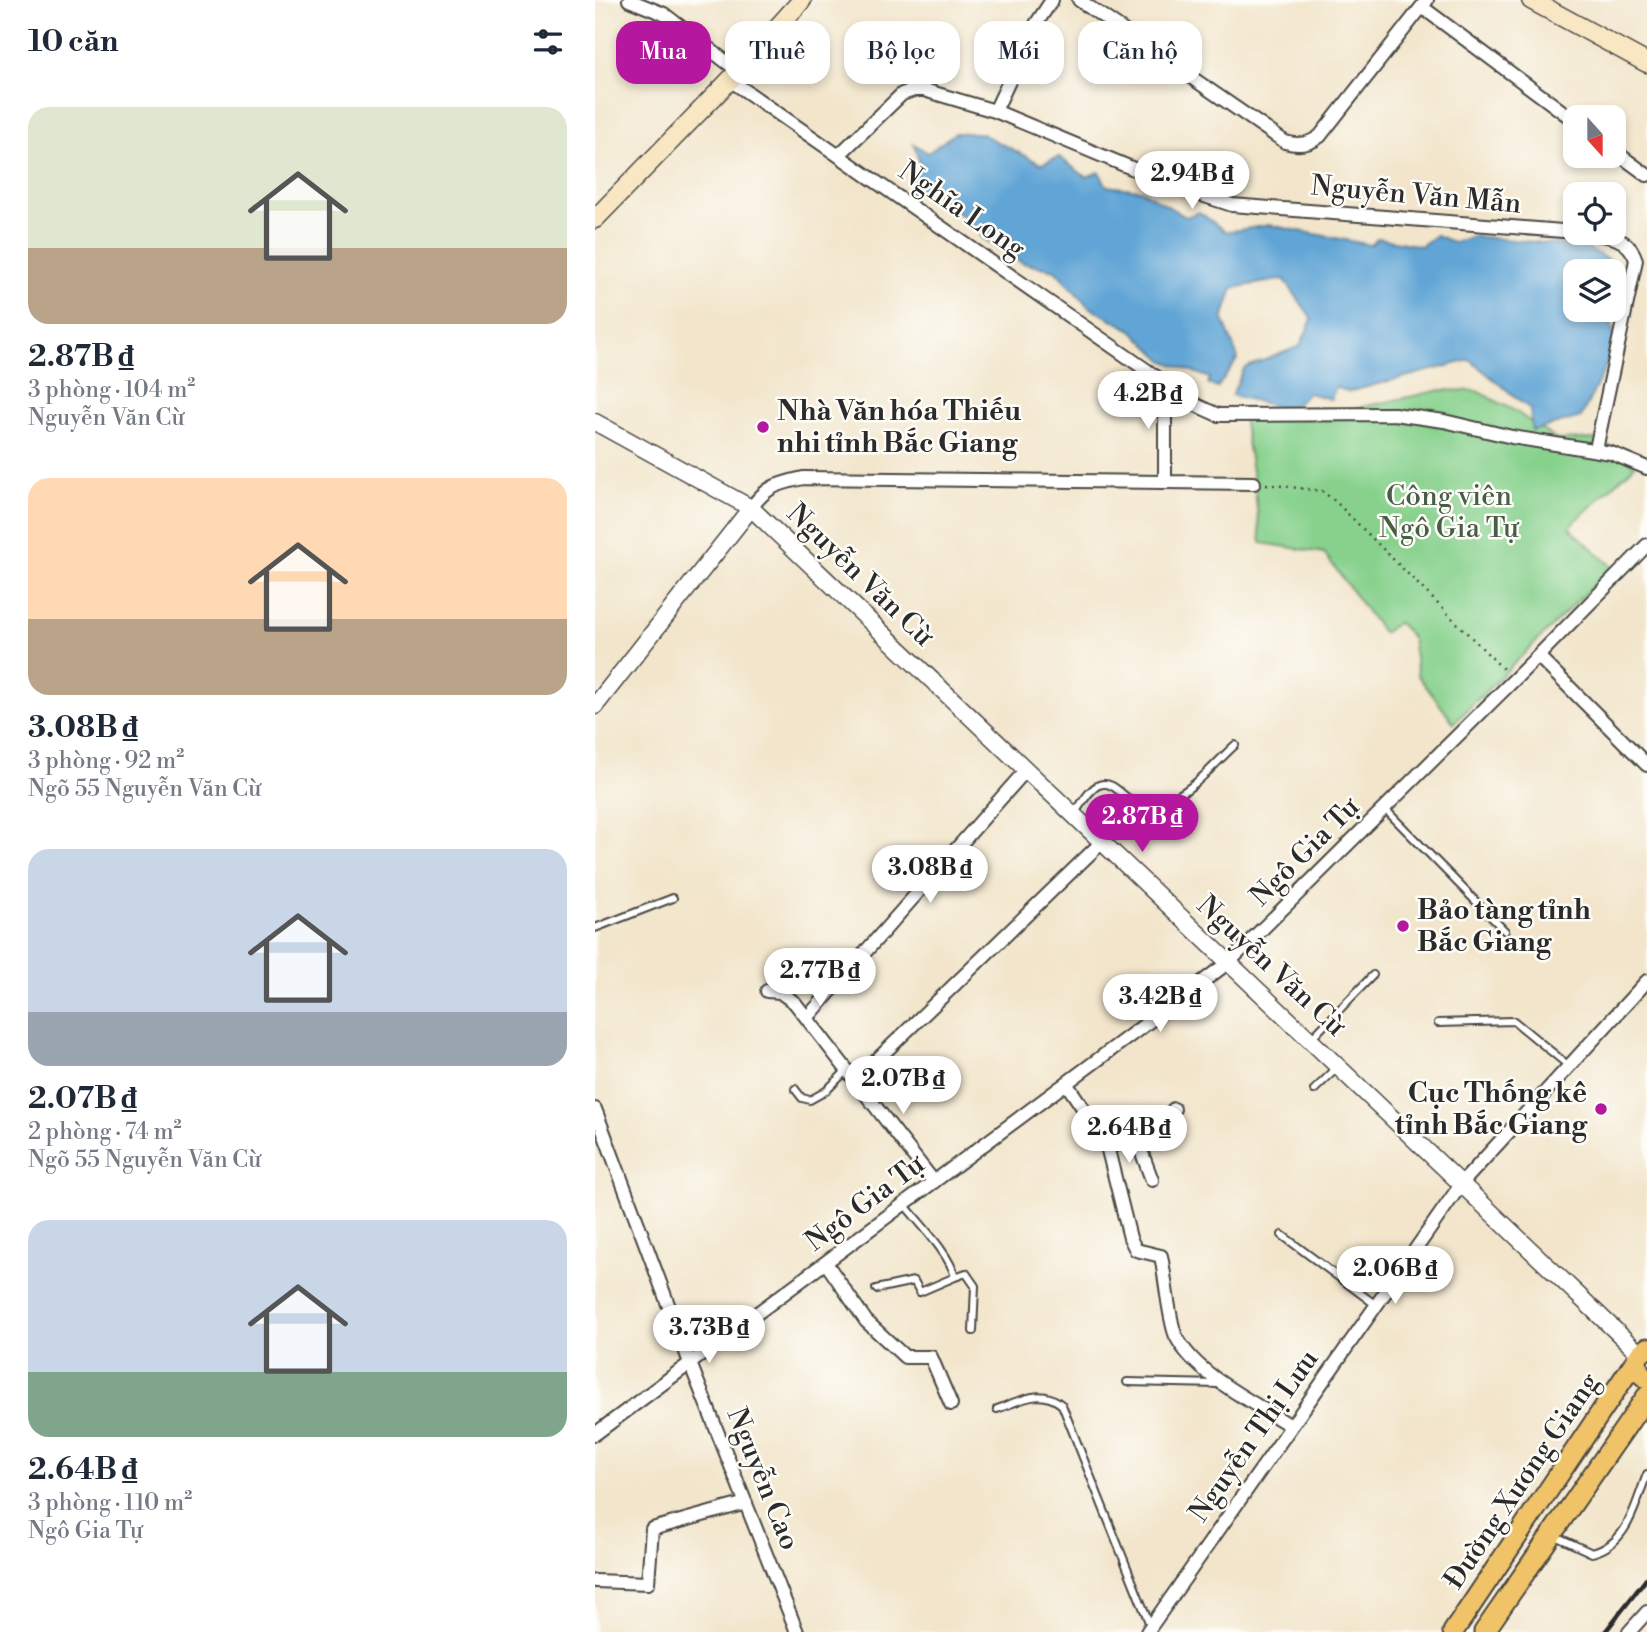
<!DOCTYPE html>
<html lang="vi">
<head>
<meta charset="utf-8">
<style>
  body { margin:0; font-family:"Libre Bodoni",serif; background:#f2f2f3; color:#1f2937; height:100vh; display:flex; flex-direction:column; font-size:26px; white-space:nowrap }
  * { box-sizing:border-box; margin:0 }
  p { font-size:23px; color:#747a83 }
  .icon { flex:none; width:38px; height:38px; fill:none; stroke:currentColor; stroke-width:2; stroke-linecap:round; stroke-linejoin:round }
  .map { position:relative; flex:1; overflow:hidden }
  .sheet { display:flex; flex-direction:column; background:#fff; width:595px }
  .sheet>* { flex:none }
  .banner { position:absolute; left:21px; top:21px; width:665px; height:63px; display:flex; gap:14px }
  .needle { width:46px; rotate:159deg }
  .fabs { position:absolute; left:968px; top:105px; display:grid; gap:14px }
  .fabs a { display:grid; place-items:center; width:63px; height:63px; border-radius:14px; background:#fff; box-shadow:0 4px 10px #0003; font-size:35px }
  .price { position:absolute; translate:-50% -60px; padding:0 16px; border-radius:24px; background:#fff; color:#222; font-size:23px; line-height:46px; filter:drop-shadow(0 2px 4px #0008) }
  .price::after { content:''; position:absolute; left:50%; top:42px; width:21px; height:16px; margin-left:-10px; background:inherit; clip-path:polygon(0 0,100% 0,50% 100%) }
  .price.on { background:#b5179e; color:#fff }
  ul { padding:0; list-style:none }
  li { display:grid; align-content:center; gap:14px; height:371px; padding:0 28px }
  li span { display:grid; place-items:center; height:217px; border-radius:21px; color:#555 }
  li>.icon { margin-inline-start:auto }
  span .icon { width:126px; height:126px; fill:#fffc; stroke-width:1 }
  li b { font-size:30px }
  h2 { display:flex; justify-content:space-between; align-items:center; height:84px; padding:0 28px; font-size:30px }
  .chip { padding:0 24px; border-radius:21px; background:#fff; box-shadow:0 4px 10px #0003; font-size:24px; line-height:63px }
  .chip.on { background:#b5179e; color:#fff }
  main { display:flex; flex:1; min-height:0 }
  .map>svg:first-child { display:block }
</style>
</head>
<body>
<main>
<section class="sheet">
<h2>10 căn<svg class="icon" aria-label="filters" viewBox="0 0 24 24"><path d="M4 7h16M4 17h16"/><circle cx="9" cy="7" r="2"/><circle cx="15" cy="17" r="2"/></svg></h2>
<ul>
<li><span style="background:linear-gradient(#dfe7d0 65%,#b9a48a 0)"><svg class="icon" aria-label="home" viewBox="0 0 24 24"><path d="M3 11l9-7 9 7M6 9v11h12V9"/></svg></span><div><b>2.87B ₫</b><p>3 phòng · 104 m²</p><p>Nguyễn Văn Cừ</p></div></li>
<li><span style="background:linear-gradient(#ffd9b3 65%,#b9a48a 0)"><svg class="icon" aria-label="home" viewBox="0 0 24 24"><path d="M3 11l9-7 9 7M6 9v11h12V9"/></svg></span><div><b>3.08B ₫</b><p>3 phòng · 92 m²</p><p>Ngõ 55 Nguyễn Văn Cừ</p></div></li>
<li><span style="background:linear-gradient(#c9d6e8 75%,#9aa5b1 0)"><svg class="icon" aria-label="home" viewBox="0 0 24 24"><path d="M3 11l9-7 9 7M6 9v11h12V9"/></svg></span><div><b>2.07B ₫</b><p>2 phòng · 74 m²</p><p>Ngõ 55 Nguyễn Văn Cừ</p></div></li>
<li><span style="background:linear-gradient(#c9d6e8 70%,#7fa58c 0)"><svg class="icon" aria-label="home" viewBox="0 0 24 24"><path d="M3 11l9-7 9 7M6 9v11h12V9"/></svg></span><div><b>2.64B ₫</b><p>3 phòng · 110 m²</p><p>Ngô Gia Tự</p></div></li>
</ul>
</section>
<div class="map">
<svg width="1052" height="1632" viewBox="0 0 1052 1632">
  <rect width="100%" height="100%" fill="#fdfcf7"/>
  <filter id="ink" filterUnits="userSpaceOnUse"><feTurbulence type="fractalNoise" baseFrequency=".0143" numOctaves="2"/><feDisplacementMap in="SourceGraphic" scale="14" xChannelSelector="R" yChannelSelector="G"/><feConvolveMatrix kernelMatrix="1 2 1 2 8 2 1 2 1" color-interpolation-filters="sRGB"/></filter>
  <filter id="wash" filterUnits="userSpaceOnUse"><feTurbulence type="fractalNoise" baseFrequency=".00686" numOctaves="4" result="noise"/><feDisplacementMap in="SourceGraphic" scale="28" xChannelSelector="R" yChannelSelector="G"/><feGaussianBlur stdDeviation="1.57" result="paint"/><feColorMatrix in="noise" values="0 0 0 0 0 0 0 0 0 0 0 0 0 0 0 0 0 1.4 0 .05"/><feComposite in="paint" operator="in"/></filter>
  <g filter="url(#wash)">
    <rect width="100%" height="100%" fill="#f2e5cb"/>
    <!-- green -->
    <path fill="#87d18d" stroke="#597e5c" stroke-width="2" d="M846,390l36,1 38,20 42,29 42,-1 36,26 -66,62 43,40 -158,156 -36,-47 -6,-38 -14,-16 -15,11 -59,-80 -63,-10 -7,-60 -11,-66 101,-6z"/>
    <!-- water -->
    <path fill="#60a5d5" stroke="#466880" stroke-width="2" fill-rule="evenodd" d="M360,133h25l61,31 18,-7 27,20 13,-5 8,14 34,4 45,27 13,-5 27,20 43,-7 102,20 7,-7 43,8 15,-11 18,8 18,-7 113,11 35,19 5,13 -14,40 5,27 -35,71 -49,14 -2,-22 -60,-49 -122,32 -12,-5 -5,12 -23,-6 -18,17 -58,-15 12,-27 56,-22 12,-27 -28,-40 -51,9 -10,31 15,39 -21,30 -9,-4 2,-6 -46,-17 -32,-31 -43,-23 -34,-37 -33,-7 -39,-25 -19,-22 -24,-11 -6,-17h-18l-12,12 16,-36 -6,-20 14,9zM980,271h38v39h-38z"/>
  </g>
  <g filter="url(#ink)">
    <g fill="none" stroke-linecap="round" stroke-linejoin="round">
      <!-- service casing -->
      <g stroke="#494743" stroke-width="10">
        <path id="service" d="M789,808l121,123
          M479,814c7,-9 15,-25 25,-29 15,-6 25,15 38,18 8,2 18,1 26,-1 29,-9 51,-38 72,-57
          M0,928l78,-30
          M843,1023l76,-2 55,45
          M716,1039l62,-64
          M200,1089l7,9 8,2 16,-9 21,-21
          M719,1090l23,-22
          M309,1204c15,19 46,50 51,73l11,-4 9,13 -2,45
          M687,1235l94,70
          M281,1289l38,-8 6,11 35,-15
          M532,1382l93,2
          M402,1409c23,-8 44,-22 65,-4l88,220
          M958,1535l39,18c36,-9 43,-48 55,-79"/>
      </g>
      <!-- minor casing -->
      <g stroke="#494743" stroke-width="16">
        <path id="minor" d="M34,0l35,14 74,57
          M484,0l206,142c13,4 24,3 35,-6l107,-136
          M827,7l153,114
          M135,80l468,326 20,9 176,-1 50,7 68,16 99,16 36,15
          M400,111l41,-87 16,-24
          M1018,150l34,25
          M244,155l63,-61 12,-4h10l71,21 182,76 55,18 343,27
          M984,233c23,2 49,1 57,27l-40,189
          M570,481v-100
          M156,508c16,-22 26,-24 52,-30l451,5
          M943,656l109,109
          M172,991l13,1 15,11 139,179
          M212,1018l219,-248
          M260,1081l247,-239
          M471,1083l40,59 24,96 6,12 25,6c4,18 8,66 15,80 19,39 79,67 115,90
          M0,1109l95,254 107,269
          M541,1137l12,-3 26,-25
          M512,1148l29,-11 16,43
          M231,1263l40,58 39,36h26l20,47
          M0,1434l634,-472 309,-306 109,-111
          M0,1581l53,2 4,-54 94,-26
          M552,1632l315,-449 185,-202
          M1034,1632l18,-20"/>
      </g>
      <!-- tertiary casing -->
      <g stroke="#494743" stroke-width="19">
        <path id="tertiary" d="M0,422l156,86 889,846
          M0,706l156,-198"/>
      </g>
      <!-- secondary casing -->
      <g stroke="#494743" stroke-width="21">
        <path id="secondary" d="M936,0l116,63
          M0,219l135,-139 72,-80"/>
      </g>
      <!-- primary casing -->
      <g stroke="#494743" stroke-width="23">
        <path id="primary" d="M1042,1361l2,11 8,7
          M858,1632l187,-278 7,-6
          M889,1632l163,-236"/>
      </g>
      <!-- path -->
      <path stroke="#494743" stroke-width="2.5" stroke-dasharray="2 5" stroke-linecap="butt" d="M671,484l56,7 14,11 168,168"/>
      <!-- service -->
      <use href="#service" stroke="#fff" stroke-width="6"/>
      <!-- minor -->
      <use href="#minor" stroke="#fff" stroke-width="12"/>
      <!-- tertiary -->
      <use href="#tertiary" stroke="#fff" stroke-width="16"/>
      <!-- secondary -->
      <use href="#secondary" stroke="#f9e7c3" stroke-width="18"/>
      <!-- primary -->
      <use href="#primary" stroke="#f1c369" stroke-width="19"/>
      <!-- rail -->
      <path stroke="#2b2b2b" stroke-width="4.5" d="M1010,1632l42,-54"/>
    </g>
  </g>
  <!-- markers -->
  <g fill="#b5179e" stroke="#fdfcf7" stroke-width="2.5">
    <circle cx="168" cy="427" r="7"/>
    <circle cx="808" cy="926" r="7"/>
    <circle cx="1006" cy="1109" r="7"/>
  </g>
  <g text-anchor="middle" dominant-baseline="central" stroke-width="5" stroke-linejoin="round" paint-order="stroke">
    <!-- street labels -->
    <g font-size="28" fill="#2b2b2b" stroke="#fdfcf7">
      <text transform="translate(821 195) rotate(5)">Nguyễn Văn Mẫn</text>
      <text transform="translate(367 210) rotate(35)">Nghĩa Long</text>
      <text transform="translate(265 575) rotate(44)">Nguyễn Văn Cừ</text>
      <text transform="translate(710 852) rotate(-45)">Ngô Gia Tự</text>
      <text transform="translate(676 966) rotate(43)">Nguyễn Văn Cừ</text>
      <text transform="translate(270 1203) rotate(-37)">Ngô Gia Tự</text>
      <text transform="translate(659 1436) rotate(-55)">Nguyễn Thị Lưu</text>
      <text transform="translate(168 1479) rotate(68)">Nguyễn Cao</text>
      <text transform="translate(927 1481) rotate(-56)">Đường Xương Giang</text>
    </g>
    <!-- poi labels -->
    <g font-size="28" font-weight="bold" fill="#2b2b2b" stroke="#fdfcf7" text-anchor="start">
      <text x="182" y="411">Nhà Văn hóa Thiếu<tspan x="182" dy="32">nhi tỉnh Bắc Giang</tspan></text>
      <text x="822" y="910">Bảo tàng tỉnh<tspan x="822" dy="32">Bắc Giang</tspan></text>
      <text x="992" y="1093" text-anchor="end">Cục Thống kê<tspan x="992" dy="32">tỉnh Bắc Giang</tspan></text>
    </g>
    <!-- park labels -->
    <g font-size="28" fill="#475d48" stroke="#fdfcf7">
      <text x="854" y="496">Công viên<tspan x="854" dy="32">Ngô Gia Tự</tspan></text>
    </g>
  </g>
</svg>
<div class="fabs">
<a><svg class="needle" viewBox="-14 -14 28 28"><path d="M0-13l5 13h-10z" fill="#e53935"/><path d="M0 13l5-13h-10z" fill="#747a83"/></svg></a>
<a><svg class="icon" aria-label="locate" viewBox="0 0 24 24"><circle cx="12" cy="12" r="6"/><path d="M12 2v4M12 18v4M2 12h4M18 12h4"/></svg></a>
<a><svg class="icon" aria-label="layers" viewBox="0 0 24 24"><path d="M12 4l9 5-9 5-9-5zM3 14l9 5 9-5"/></svg></a>
</div>
<b class="price" style="left:597px;top:211px">2.94B ₫</b>
<b class="price" style="left:553px;top:431px">4.2B ₫</b>
<b class="price on" style="left:547px;top:854px">2.87B ₫</b>
<b class="price" style="left:335px;top:905px">3.08B ₫</b>
<b class="price" style="left:225px;top:1008px">2.77B ₫</b>
<b class="price" style="left:565px;top:1034px">3.42B ₫</b>
<b class="price" style="left:308px;top:1116px">2.07B ₫</b>
<b class="price" style="left:534px;top:1165px">2.64B ₫</b>
<b class="price" style="left:800px;top:1306px">2.06B ₫</b>
<b class="price" style="left:114px;top:1365px">3.73B ₫</b>
<div class="banner">
<a class="chip on">Mua</a>
<a class="chip">Thuê</a>
<a class="chip">Bộ lọc</a>
<a class="chip">Mới</a>
<a class="chip">Căn hộ</a>
</div>
</div>
</main>
</body>
</html>
